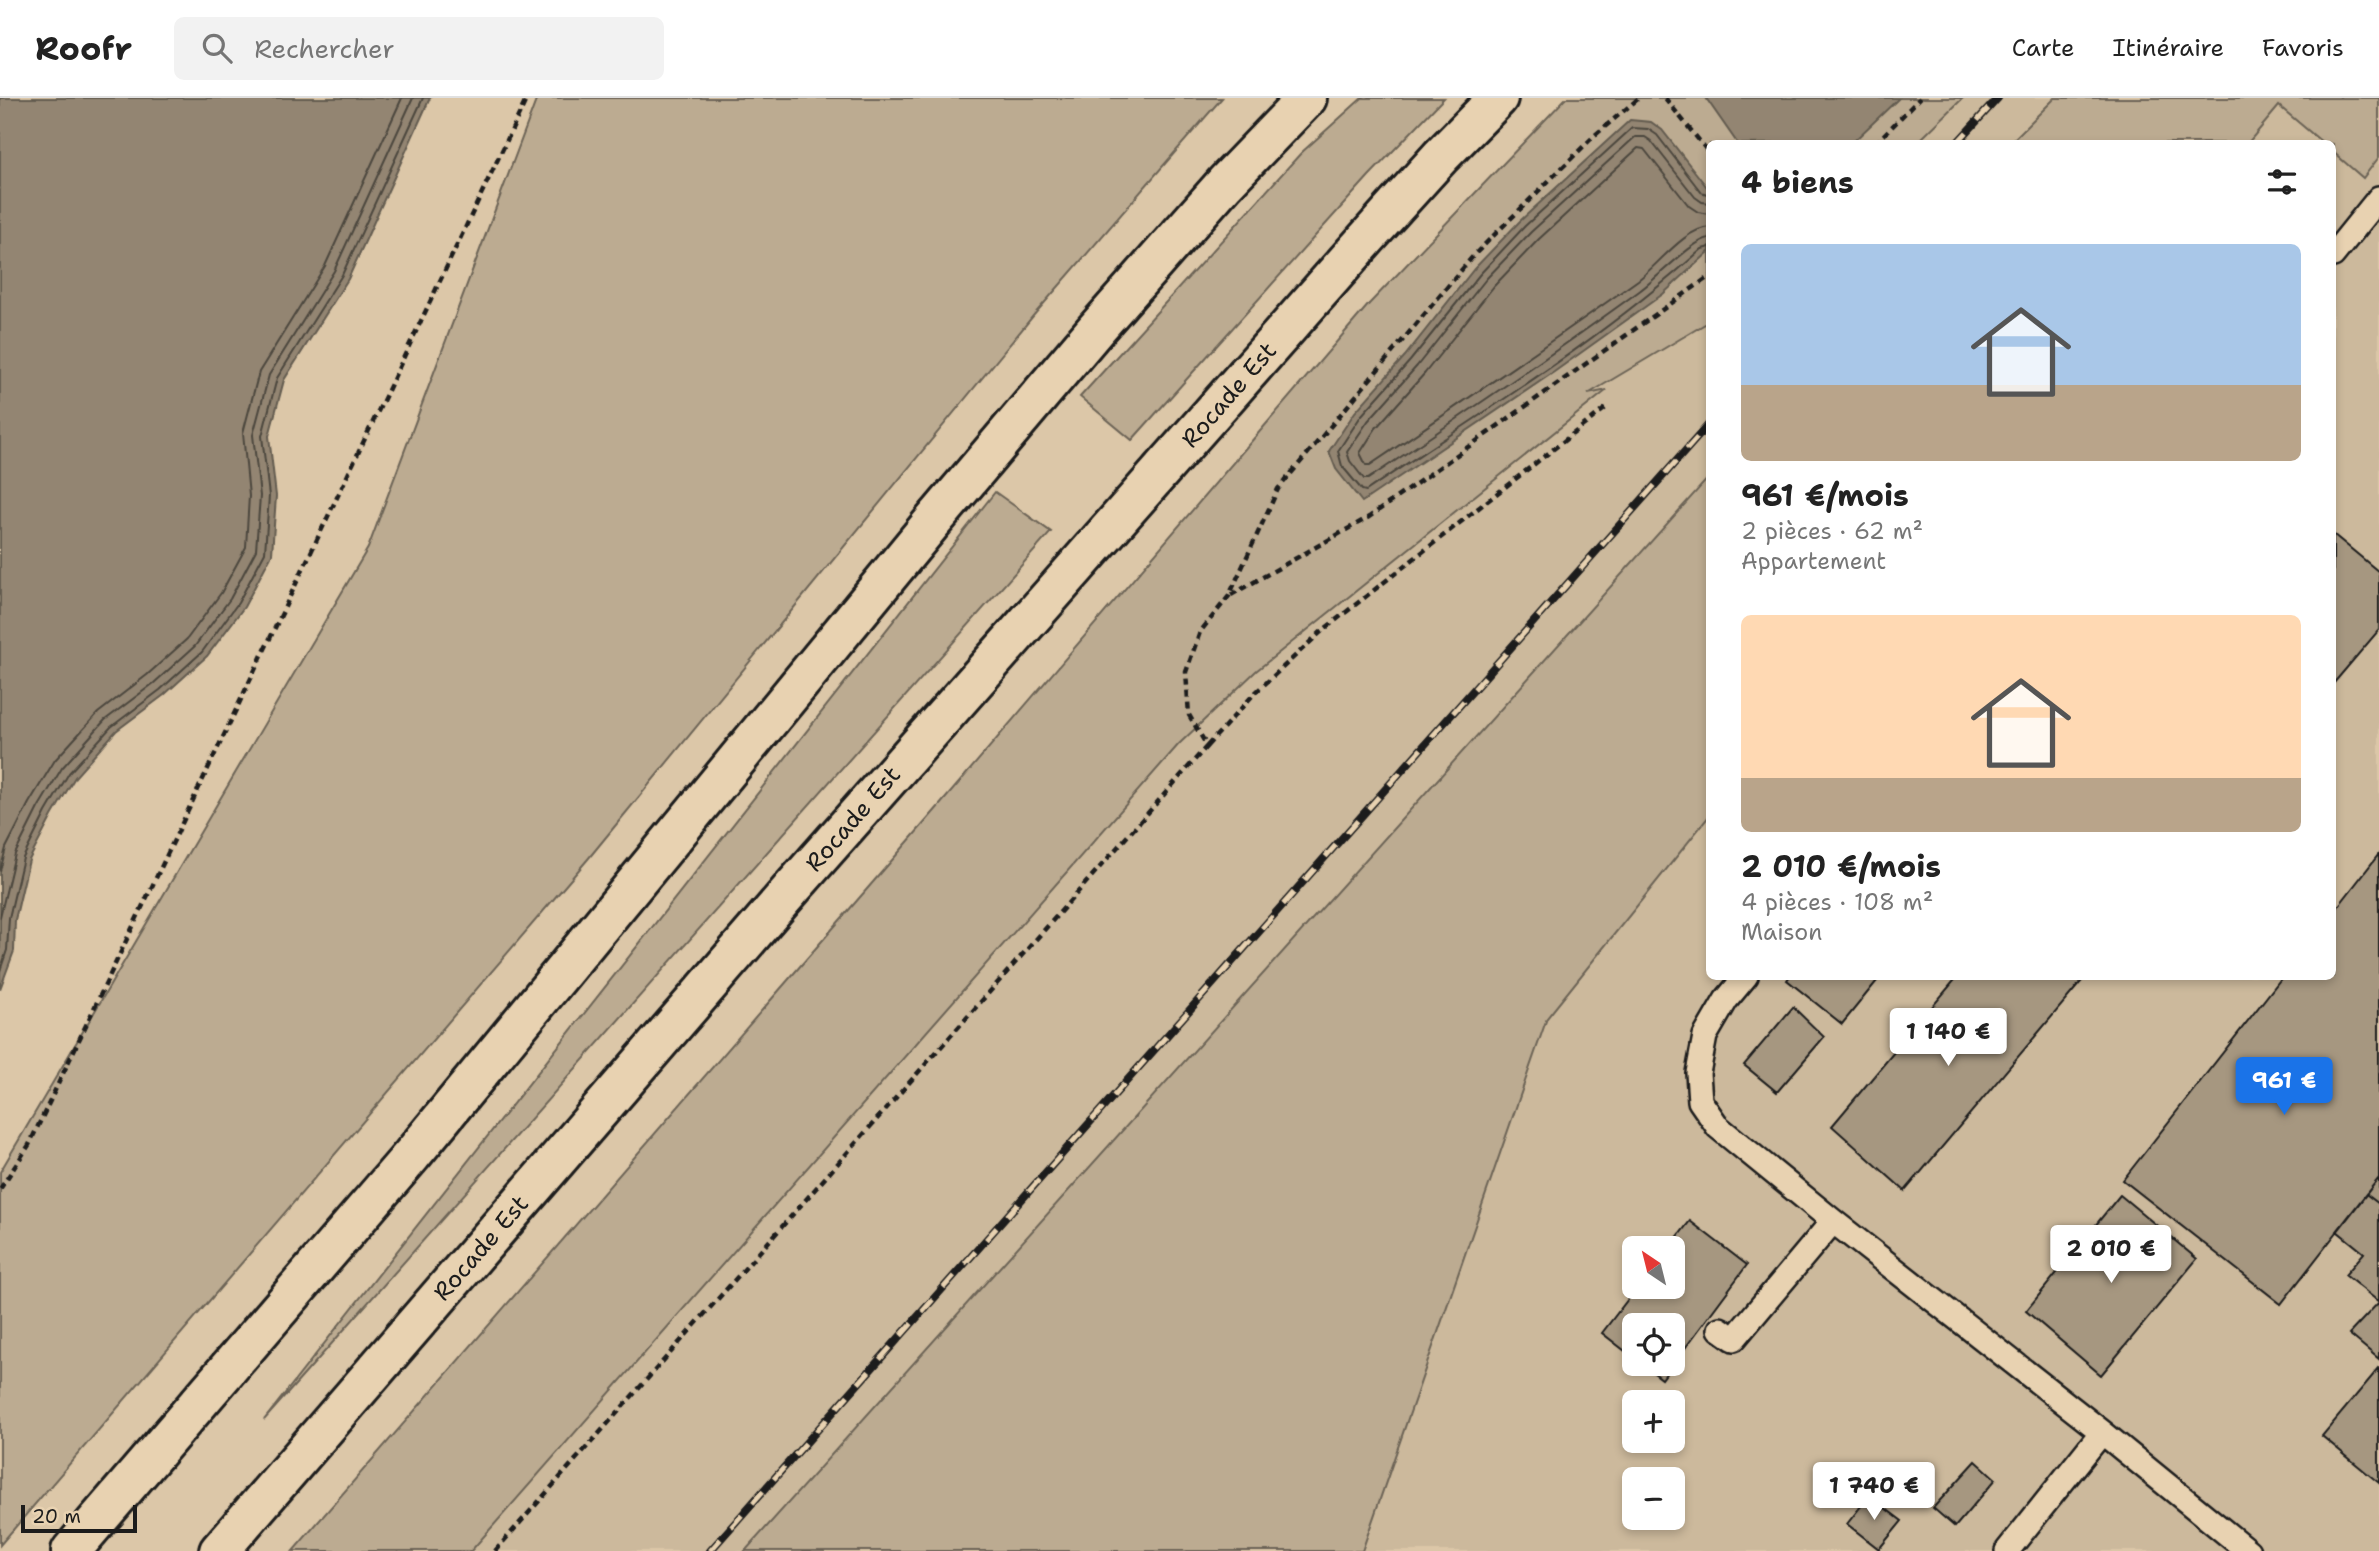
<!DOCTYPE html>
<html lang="fr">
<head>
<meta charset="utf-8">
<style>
  body { margin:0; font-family:"Shantell Sans",sans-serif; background:#f2f2f2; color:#222; height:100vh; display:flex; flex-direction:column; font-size:26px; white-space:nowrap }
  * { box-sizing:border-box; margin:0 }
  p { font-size:23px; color:#767676 }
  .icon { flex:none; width:38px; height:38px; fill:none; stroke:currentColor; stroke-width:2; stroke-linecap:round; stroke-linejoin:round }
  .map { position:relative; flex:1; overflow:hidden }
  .details { position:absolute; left:1706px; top:42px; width:630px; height:840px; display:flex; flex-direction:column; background:#fff; border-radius:10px; box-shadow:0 4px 10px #0003 }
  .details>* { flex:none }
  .needle { width:46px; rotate:325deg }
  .buttons { position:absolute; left:1622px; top:1138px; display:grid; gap:14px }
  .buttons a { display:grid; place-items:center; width:63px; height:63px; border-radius:10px; background:#fff; box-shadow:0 4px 10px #0003; font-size:35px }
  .scale { position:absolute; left:21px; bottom:18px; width:116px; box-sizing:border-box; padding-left:7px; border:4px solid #1c1c1c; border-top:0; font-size:19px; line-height:24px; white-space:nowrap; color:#1c1c1c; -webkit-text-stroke:5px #e8d2b1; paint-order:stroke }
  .price { position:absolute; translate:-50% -60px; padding:0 16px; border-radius:7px; background:#fff; color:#222; font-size:23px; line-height:46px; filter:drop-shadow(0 2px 4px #0008) }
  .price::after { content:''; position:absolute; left:50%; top:42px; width:21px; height:16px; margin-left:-10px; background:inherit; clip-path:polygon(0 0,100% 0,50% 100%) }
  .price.on { background:#1a73e8; color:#fff }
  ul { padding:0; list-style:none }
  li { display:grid; align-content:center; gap:14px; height:371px; padding:0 35px }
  li span { display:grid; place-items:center; height:217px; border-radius:10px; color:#555 }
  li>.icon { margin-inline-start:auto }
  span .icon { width:126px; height:126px; fill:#fffc; stroke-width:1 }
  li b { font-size:30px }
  h2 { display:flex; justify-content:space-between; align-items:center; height:84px; padding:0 35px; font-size:30px }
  header { display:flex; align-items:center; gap:42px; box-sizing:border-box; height:98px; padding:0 35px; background:#fff; border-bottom:2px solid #e0e0e0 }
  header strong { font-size:33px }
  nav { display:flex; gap:38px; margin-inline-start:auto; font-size:24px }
  .search { width:490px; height:63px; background:#f2f2f2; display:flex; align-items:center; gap:18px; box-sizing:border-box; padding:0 24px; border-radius:10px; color:#767676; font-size:26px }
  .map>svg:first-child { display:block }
</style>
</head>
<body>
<header>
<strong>Roofr</strong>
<div class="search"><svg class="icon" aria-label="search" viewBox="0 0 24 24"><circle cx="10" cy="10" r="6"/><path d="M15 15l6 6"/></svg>Rechercher</div>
<nav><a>Carte</a><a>Itinéraire</a><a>Favoris</a></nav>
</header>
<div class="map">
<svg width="2379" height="1453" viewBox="0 0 2379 1453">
  <rect width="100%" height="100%" fill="#dcc7a8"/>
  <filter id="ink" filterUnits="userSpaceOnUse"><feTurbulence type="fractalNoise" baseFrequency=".0143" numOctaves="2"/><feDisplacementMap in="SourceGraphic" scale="14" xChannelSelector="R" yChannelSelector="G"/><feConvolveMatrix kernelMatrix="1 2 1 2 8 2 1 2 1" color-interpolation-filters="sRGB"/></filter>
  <g filter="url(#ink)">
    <!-- built -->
    <path fill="#ccb99c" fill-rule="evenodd" d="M1643,0h736v1453h-2005zM1710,46h623v832h-623zM1634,1150h39v38h-39zM1634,1227h39v38h-39zM1634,1304h39v38h-39zM1634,1381h39v38h-39z"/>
    <!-- green -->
    <path fill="#bcab91" stroke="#6c6456" stroke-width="2" d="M537,0h685l-189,218 -445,543 -588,686v-373l368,-624z
      M1362,0h82l-75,78 -237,264 -52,-43 221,-244z
      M1566,0h397l-46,45 -207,1v177l-122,73 19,-4 -351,281 -77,73 -708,807h-178l646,-745 430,-502z
      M2055,0h324v59l-16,21 -30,-26v-8l-10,-1 -44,-37 -31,37h-238z
      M1710,378v339l-163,203 -185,533h-617z
      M995,394l56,40 -787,888z"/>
    <!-- water -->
    <path fill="#938572" stroke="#635b50" stroke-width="2" d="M0,0h430l-82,181 -64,101 -15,56 7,60 -4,58 -28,53 -37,49 -43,39 -48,36 -41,46 -23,39 -23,44 -14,60 -1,31 -14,38z
      M1706,0h193l-47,45 -114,1z
      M1630,22l21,2 11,8 48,61v60l-47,43 -109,78 -192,130 -26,-33 -7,-18 26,-39 50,-56 69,-87 46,-48z"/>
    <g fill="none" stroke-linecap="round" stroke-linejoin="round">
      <!-- shore -->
      <path stroke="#4c463e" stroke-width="2" d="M1710,97l-9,-3 -44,-57 -9,-6 -16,-1 -107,98 -45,48 -70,87 -49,55 -23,35 4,15 20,24 4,1c114,-77 234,-150 336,-242l8,-2
        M1710,105l-8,-1 -7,-5 -44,-56 -6,-4h-10l-104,95 -45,47 -69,87 -49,55 -21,31 3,9 14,18h4c91,-61 181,-122 270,-187 17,-11 55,-53 72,-54
        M1710,116l-12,-2 -9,-6 -45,-57 -6,-1 -99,91 -45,47 -69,87 -49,55 -16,25 6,12h4c90,-61 180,-122 268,-185 20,-15 47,-52 72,-53
        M0,773l6,-23 23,-45 26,-43 43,-47 49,-38 40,-36 34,-46 25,-46 3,-51 -6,-63 16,-61 66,-106 77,-168
        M0,819l15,-63 23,-46 24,-40 43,-48 49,-37 41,-37 35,-47 26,-49 4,-54 -7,-61 16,-60 65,-104 79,-173
        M0,873l7,-21 2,-32 14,-60 23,-46 23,-39 42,-46 49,-37 42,-38 36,-49 27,-51 4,-56 -7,-60 15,-58 65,-103 81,-177"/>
    </g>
    <!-- building -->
    <path fill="#a69780" stroke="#1c1c1c" stroke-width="2" d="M2333,436l46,38v58l-46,54z
      M2379,756v324l-98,126 -158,-124 160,-204h50v-63z
      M1790,878h91l-39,48 -55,-44z
      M1958,878h128l-181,215 -73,-65z
      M1793,909l31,30 -47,55 -33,-27z
      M2379,1080v26l-13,-10z
      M2366,1096l13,10v98l-34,-27 19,-22 -27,-22z
      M2120,1097l77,64 -96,116 -75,-64z
      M1690,1123l57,44 -85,114 -21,-16h32v-38h-39v33l-32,-25 36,-47h35v-38h-4z
      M2379,1204v57l-30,-25z
      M2379,1270v115l-57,-47z
      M1976,1363l20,18 -41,48 -22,-19z
      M1869,1398l33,25 -23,28 -32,-25z"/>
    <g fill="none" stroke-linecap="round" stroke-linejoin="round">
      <!-- service casing -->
      <g stroke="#1c1c1c" stroke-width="28">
        <path id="service" d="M2333,157l46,-57
          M1746,878l-20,24 -21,36 -7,37 2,28 18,26 115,94 269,211 146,119
          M1720,1231l14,10 99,-118
          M2007,1453l95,-119"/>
      </g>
      <!-- trunk casing -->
      <g stroke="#1c1c1c" stroke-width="44">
        <path id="trunk" d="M71,1453l341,-396 518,-630 166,-196 129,-146 82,-85
          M219,1453l575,-665 572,-647 75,-83 57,-58"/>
      </g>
      <!-- path -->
      <path stroke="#1c1c1c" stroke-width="4.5" stroke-dasharray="7 5" stroke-linecap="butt" d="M1665,0l45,56
        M1875,46l45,-46
        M1231,497l138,-78 341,-241
        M1207,648l47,-52 68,-63 285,-224
        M0,1091l29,-44 498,-1047
        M495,1453l712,-805 -18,-31 -3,-43 14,-40 29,-36 49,-107 196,-234 120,-119 45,-38"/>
      <!-- service -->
      <use href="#service" stroke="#e8d2b1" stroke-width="23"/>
      <!-- trunk -->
      <use href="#trunk" stroke="#e8d2b1" stroke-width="38"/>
      <!-- rail casing -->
      <g stroke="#1c1c1c" stroke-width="8">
        <path id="rail" d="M1956,46l42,-46
          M710,1453l1000,-1128"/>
      </g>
      <!-- rail -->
      <use href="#rail" stroke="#e8d2b1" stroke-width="5" stroke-dasharray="16" stroke-linecap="butt"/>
    </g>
  </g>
  <g text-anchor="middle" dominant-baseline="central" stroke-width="6" stroke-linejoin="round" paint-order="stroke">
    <!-- street labels -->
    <g font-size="24" fill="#1c1c1c" stroke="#e8d2b1">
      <text transform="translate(1229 297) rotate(-49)">Rocade Est</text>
      <text transform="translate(853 721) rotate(-49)">Rocade Est</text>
      <text transform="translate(481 1150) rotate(-49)">Rocade Est</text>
    </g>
  </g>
</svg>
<div class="buttons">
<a><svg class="needle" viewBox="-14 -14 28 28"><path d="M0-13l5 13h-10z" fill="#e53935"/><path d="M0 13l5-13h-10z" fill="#767676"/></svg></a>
<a><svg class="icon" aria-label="locate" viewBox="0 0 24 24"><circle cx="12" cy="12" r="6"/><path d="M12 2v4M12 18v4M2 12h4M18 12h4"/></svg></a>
<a>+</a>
<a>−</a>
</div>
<div class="scale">20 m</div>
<b class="price" style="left:1948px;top:970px">1 140 €</b>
<b class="price on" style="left:2284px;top:1019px">961 €</b>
<b class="price" style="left:2111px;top:1187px">2 010 €</b>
<b class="price" style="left:1874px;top:1424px">1 740 €</b>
<section class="details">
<h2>4 biens<svg class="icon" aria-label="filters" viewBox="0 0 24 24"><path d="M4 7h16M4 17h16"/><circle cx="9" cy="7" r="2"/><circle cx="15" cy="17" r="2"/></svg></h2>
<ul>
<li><span style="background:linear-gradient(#a9c7e8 65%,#b9a48a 0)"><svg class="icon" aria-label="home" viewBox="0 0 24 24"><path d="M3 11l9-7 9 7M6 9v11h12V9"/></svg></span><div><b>961 €/mois</b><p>2 pièces · 62 m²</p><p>Appartement</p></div></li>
<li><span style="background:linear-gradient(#ffd9b3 75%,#b9a48a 0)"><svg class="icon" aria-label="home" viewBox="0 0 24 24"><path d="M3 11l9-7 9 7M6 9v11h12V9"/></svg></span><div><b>2 010 €/mois</b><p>4 pièces · 108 m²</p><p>Maison</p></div></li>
</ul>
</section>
</div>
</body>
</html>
